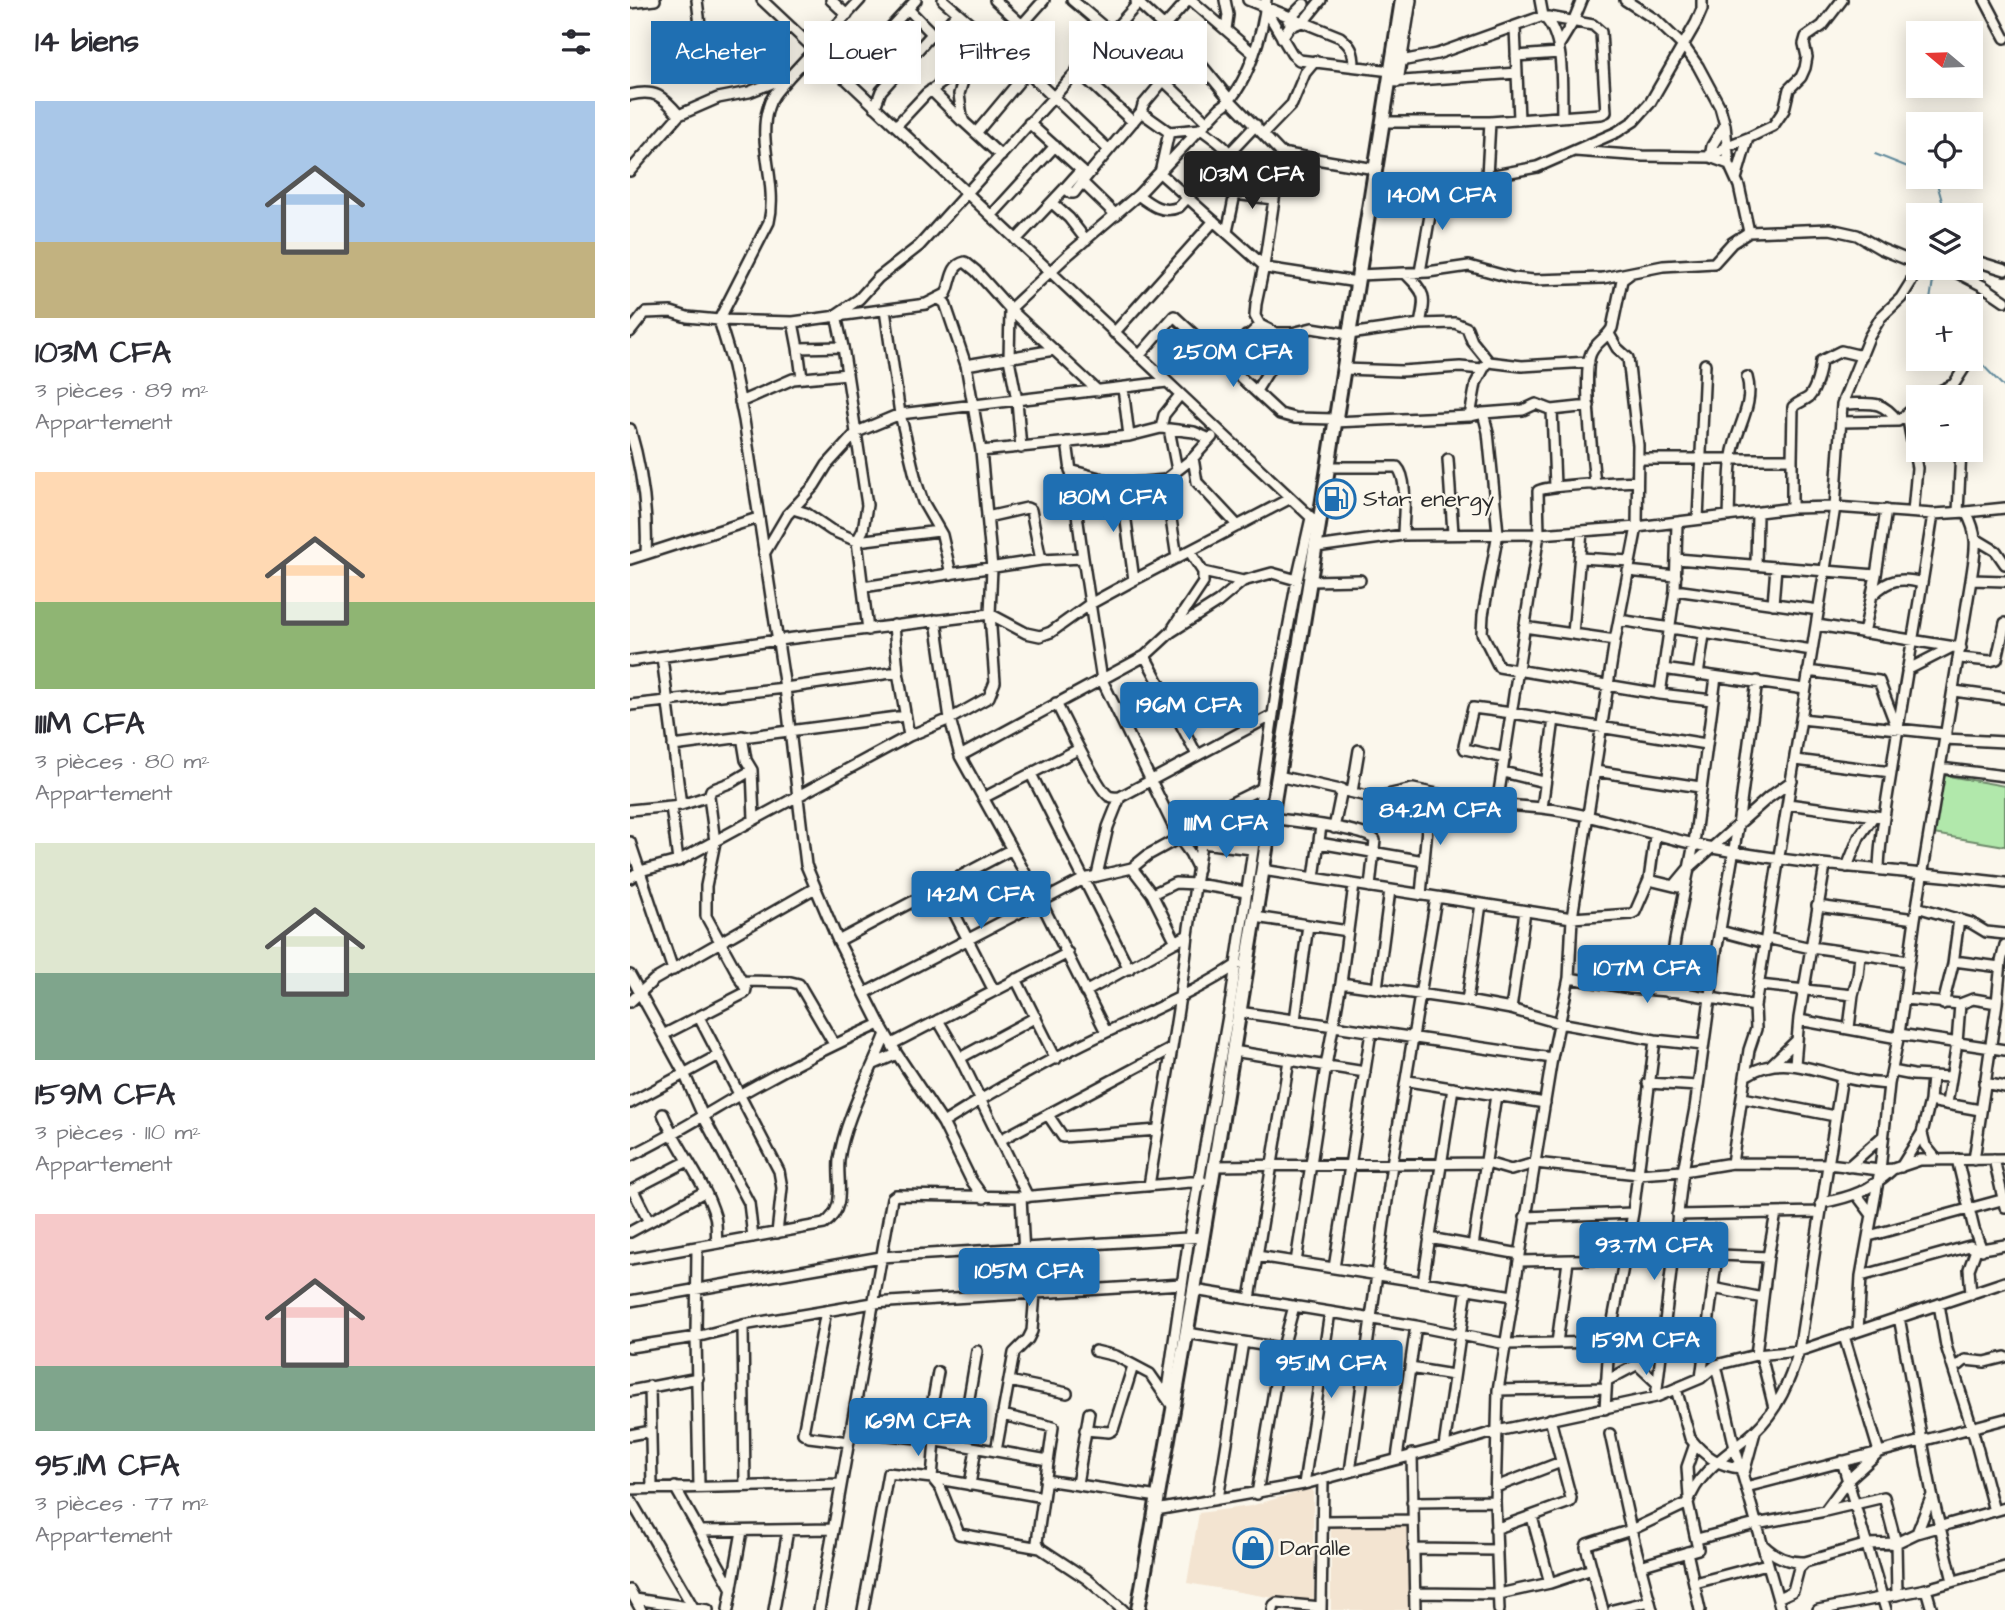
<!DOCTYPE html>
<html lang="fr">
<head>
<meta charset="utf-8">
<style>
  body { margin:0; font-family:"Architects Daughter",sans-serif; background:#f7f7f7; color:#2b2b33; height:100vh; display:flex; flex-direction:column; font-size:26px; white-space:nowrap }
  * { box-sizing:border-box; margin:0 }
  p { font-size:23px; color:#7c7c81 }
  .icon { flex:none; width:38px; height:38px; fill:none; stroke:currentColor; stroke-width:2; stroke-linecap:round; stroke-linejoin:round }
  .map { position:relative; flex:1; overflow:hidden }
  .side { display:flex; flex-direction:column; background:#fff; width:630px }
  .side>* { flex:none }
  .banner { position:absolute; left:21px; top:21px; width:665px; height:63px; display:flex; gap:14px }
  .needle { width:46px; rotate:289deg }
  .tools { position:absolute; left:1276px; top:21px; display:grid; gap:14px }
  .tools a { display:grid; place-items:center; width:77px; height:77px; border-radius:0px; background:#fff; box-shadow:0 4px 18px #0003; font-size:35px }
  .price { position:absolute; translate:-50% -60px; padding:0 16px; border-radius:7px; background:#1f6fb2; color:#fff; font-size:23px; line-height:46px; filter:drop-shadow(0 2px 4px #0008) }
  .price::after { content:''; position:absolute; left:50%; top:42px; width:21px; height:16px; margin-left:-10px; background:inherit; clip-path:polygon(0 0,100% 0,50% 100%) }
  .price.current { background:#222; color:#fff }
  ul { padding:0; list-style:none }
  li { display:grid; align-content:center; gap:14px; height:371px; padding:0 35px }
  li span { display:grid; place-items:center; height:217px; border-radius:0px; color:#555 }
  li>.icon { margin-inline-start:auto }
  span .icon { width:126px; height:126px; fill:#fffc; stroke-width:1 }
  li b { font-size:30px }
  h2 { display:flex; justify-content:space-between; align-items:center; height:84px; padding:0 35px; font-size:30px }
  .chip { padding:0 24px; border-radius:0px; background:#fff; box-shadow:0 4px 18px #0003; font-size:24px; line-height:63px }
  .chip.current { background:#1f6fb2; color:#fff }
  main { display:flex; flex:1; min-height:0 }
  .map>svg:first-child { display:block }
</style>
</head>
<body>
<main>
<section class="side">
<h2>14 biens<svg class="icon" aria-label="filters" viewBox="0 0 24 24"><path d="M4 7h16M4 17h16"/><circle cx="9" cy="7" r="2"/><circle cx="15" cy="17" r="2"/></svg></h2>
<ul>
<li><span style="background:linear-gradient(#a9c7e8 65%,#c2b280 0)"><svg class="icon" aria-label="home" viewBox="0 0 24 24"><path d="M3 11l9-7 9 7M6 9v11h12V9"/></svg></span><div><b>103M CFA</b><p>3 pièces · 89 m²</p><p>Appartement</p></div></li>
<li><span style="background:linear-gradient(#ffd9b3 60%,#8fb573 0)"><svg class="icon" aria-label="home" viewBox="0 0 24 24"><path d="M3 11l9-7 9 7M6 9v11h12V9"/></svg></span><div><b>111M CFA</b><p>3 pièces · 80 m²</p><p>Appartement</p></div></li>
<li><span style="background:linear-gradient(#dfe7d0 60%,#7fa58c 0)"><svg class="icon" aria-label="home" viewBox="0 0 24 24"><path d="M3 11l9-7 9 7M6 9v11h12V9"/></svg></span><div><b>159M CFA</b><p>3 pièces · 110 m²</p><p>Appartement</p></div></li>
<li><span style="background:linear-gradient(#f6c9c9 70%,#7fa58c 0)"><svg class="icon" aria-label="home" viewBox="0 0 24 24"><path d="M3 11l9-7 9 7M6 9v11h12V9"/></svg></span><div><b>95.1M CFA</b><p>3 pièces · 77 m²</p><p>Appartement</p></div></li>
</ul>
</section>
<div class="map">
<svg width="1375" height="1610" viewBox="0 0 1375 1610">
  <rect width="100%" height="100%" fill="#fbf7ec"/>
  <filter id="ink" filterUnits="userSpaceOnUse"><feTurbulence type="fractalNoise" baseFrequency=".0143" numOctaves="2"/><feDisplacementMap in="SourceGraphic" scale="14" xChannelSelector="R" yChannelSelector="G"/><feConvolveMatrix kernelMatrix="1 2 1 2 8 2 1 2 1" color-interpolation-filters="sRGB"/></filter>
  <g filter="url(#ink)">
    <!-- built -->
    <path fill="#f3e4d1" d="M683,1488l1,117 -127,-22 12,-70 52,-7z
      M779,1524l2,86h-80v-84z"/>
    <!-- pitch -->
    <path fill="#b1e8ab" stroke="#6e8a6b" stroke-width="2" d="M1313,775l62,11v60l-72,-12z"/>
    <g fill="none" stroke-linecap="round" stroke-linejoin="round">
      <!-- stream -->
      <path stroke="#638c9e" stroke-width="2" d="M1245,154l43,17
        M1300,177l6,3 6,21v14
        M1303,306l-3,-6 5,-32
        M1340,352l35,36"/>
      <!-- minor casing -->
      <g stroke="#2b2b2b" stroke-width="14">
        <path id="minor" d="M67,0l4,33 5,8 12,1 74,-14
          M132,0l553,521
          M201,0l16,15
          M313,0l84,72
          M365,0l27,25
          M442,0l39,33
          M561,0l63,54
          M595,0l3,15 -2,14
          M618,0l92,37c11,9 14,14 14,29
          M995,0l31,20 30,29 12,17 22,41 5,18 4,39 10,22 10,46
          M1355,0l20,38
          M506,1l53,49 42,51 50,52 94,16
          M0,3l25,-3
          M278,9l60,61
          M636,10l26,44 7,6 92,11
          M658,20l16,-16
          M885,28l4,91
          M306,38l21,-25
          M652,38l7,-11 15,-6 17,-21
          M929,45l14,-23 9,-22
          M886,56l43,-3
          M507,57l51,-57
          M771,61l36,-7 106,-38c23,20 18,72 19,100
          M447,70l56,52
          M160,76c-8,10 -19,19 -22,32 -11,35 10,76 1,114l-50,98 14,46 11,54 41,268 21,177 32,76 42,83 17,30 46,69 28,57 13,18
          M214,78l72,-78
          M534,81l43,41
          M759,82l128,-9
          M768,82l13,-82
          M301,90l31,31
          M0,95c25,-6 33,1 49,20l39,-17 31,-6 41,-16 70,-76
          M245,107l6,-16 51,-57
          M511,112l28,20 32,-3c12,9 25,17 33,31 8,14 -4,56 -7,72
          M753,122h107l111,-8 5,-2 -5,-80 -8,-7 -50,-9 -3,-16
          M399,123l52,47
          M266,126l30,-32 38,-27
          M539,132l-9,41 104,93 8,3 85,13
          M346,133l-12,-11 -2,-5 -3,-23 4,-13 7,-10 25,-16 49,-55
          M633,134l29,-30 13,-31 10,-12
          M945,151l68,5 67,1 19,7
          M371,156l-25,-23 51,-61 82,78
          M1080,157l18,-11 20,-8
          M1080,157l2,-11 13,-21
          M585,168l6,4h15
          M451,170l6,6 -13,17h-3l-6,-5z
          M0,171l49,-56
          M457,176l54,-64 2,-7 46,-55
          M857,176l3,-54
          M1106,179l12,-41 25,-12 11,-16 5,-21 12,-12 4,-9 2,-11 -3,-13 2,-7 16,-11 20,-26
          M453,183l33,32
          M604,194l40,5
          M508,195c13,10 25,19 41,12l77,-82
          M741,198l166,-31 80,-35 17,-11 16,-18 46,-80 6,-14v-9
          M422,203l17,15 17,22
          M361,216l64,-70
          M386,240l49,-52
          M1340,261h6l29,9
          M1318,268l35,18 22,15
          M790,272l15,-85
          M775,273c21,21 21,22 15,51
          M728,275l70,-3 41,-6 44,12 21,2 69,-2 60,-12 51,-3 18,-20 17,-11 81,-3 27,6 24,14 37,15
          M255,310l15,104 17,70 6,18 19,33 9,39
          M207,314l22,-15 19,-21 41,-32 222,-246
          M206,315l7,32 24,158 -4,25 -6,11 11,89
          M163,322l5,26
          M630,325l16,8h16l20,-5 37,6 71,-10 35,-1 12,5 5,13 17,21 33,4 67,-4
          M0,332l15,-19 26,-1 16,5 32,3 74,2 133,-18 20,-10c6,-11 4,-29 19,-32l11,9 34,38 88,82
          M484,333l100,-112
          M616,336l5,4 16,32
          M509,356l35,-40 106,98 15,4 39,1
          M593,360l37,-35 -5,-9 1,-12 8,-38 17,-113
          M336,365l88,-15
          M713,369l58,2 59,-4 23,2
          M172,378l-4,-30 45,-1
          M493,388l6,48
          M626,391l36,-58
          M1298,397l26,-13 16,-25
          M110,402l53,-23 54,-5
          M1212,404c28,0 38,-6 56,17
          M922,410l37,-4
          M853,413l5,19 10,101 -15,82 -1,18 17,34 161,27 15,-104 2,-67
          M1277,415l10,53 -4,44
          M840,416l6,-33 9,-17
          M704,422l136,-6 13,-3 40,-3 13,-6 16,6 3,76
          M1211,422l57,-1 20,-16
          M531,428l3,-13 16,-20
          M0,429c12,41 18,82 16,125l-16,5
          M539,429l8,41
          M437,442l16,116
          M391,448l-4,-48 -8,-41 1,-50 59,-55 69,-59 82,-87c26,-16 44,-78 46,-108
          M351,451l148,-15 32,-8 33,4 16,7
          M563,458l4,24 41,44
          M818,459l5,74
          M1008,459h154v49
          M1162,459l1,-52c5,-5 11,-6 16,-10 7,-8 11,-25 12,-36l20,-10 21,5
          M698,467h69c12,12 6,51 6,68
          M440,470l51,14 44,-4 28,-22 19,-21
          M535,480l12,78
          M491,484l13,96
          M965,485c-2,-26 -13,-113 -4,-132 5,-11 16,-15 21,-25l10,-48 8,-6
          M445,494l32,-14
          M163,509l13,4 25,17 26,11 82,-10
          M1328,512l3,-62
          M1336,512l39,-4
          M1099,516c1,-20 0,-41 3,-60 4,-28 23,-51 15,-79
          M357,517l40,-9 4,2 10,50
          M1068,519l7,-155
          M1346,539l20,12 9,13
          M686,547l87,-12 136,-1 98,-7 155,-19 43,-1 98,7 33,-2c14,25 9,40 5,68l-56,339 -16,115 -10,50 -9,86 -19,106 -3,55
          M16,554l112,-36
          M134,554l23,-39 27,-29 13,-21 30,-33 43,-18 267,-32
          M951,558l49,3
          M1047,559l199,16
          M1126,565l1,-51
          M998,571l48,5
          M573,572l40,9
          M1341,580l34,1
          M680,581l50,-1
          M233,587l178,-27 42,-2 19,122 77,158 11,15 8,16
          M1045,590l144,20
          M1244,594c14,-15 28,-17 48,-11
          M1143,604l3,-37
          M306,620l14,99 10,37 81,146 65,130
          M989,620l193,30
          M264,625l4,47 11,64
          M1187,625l144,23
          M894,627l91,13
          M543,628l30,-45v-11l-13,-20
          M943,633l9,-102
          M1234,633l12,-58 10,-65
          M515,656l52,99
          M32,657l19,148
          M1330,658l30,3 7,-2 8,-36
          M0,661l148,-21 212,-26 36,19 14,3 11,-4 39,-28 44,-24 155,-81
          M1033,669l142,20
          M1277,670l45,-23
          M1178,671l71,10 16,42
          M1068,675l6,-40
          M1324,691l51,7
          M1030,694l52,6
          M426,703c8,15 42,87 53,93 4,2 7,1 11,1l153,-82
          M0,705l155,-17 113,-16
          M924,719l-12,89c58,7 113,29 171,40 97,19 195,22 292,35
          M1171,719l145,15
          M112,736l4,24 6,10 2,49
          M1315,739l60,3
          M43,746l232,-30
          M330,756l185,-100 26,-24 47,-30 25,-21 29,-8 25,7
          M875,758l-40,-9 -1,-3 9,-38 39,5 194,31
          M1166,760l95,12
          M1310,768l65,8
          M965,771l105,16
          M873,772l41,10
          M401,774l98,195
          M648,776l89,20 11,1 35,-8 68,14 61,5
          M722,792l7,-42
          M353,798l96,-49
          M1158,804l95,13
          M867,805l42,-271 -1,-43c8,-6 82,-9 99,-10
          M41,806l7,55
          M0,810l51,-5 28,-9 2,-6 21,-8 20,-12
          M641,818c20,3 93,10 104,22l-5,47
          M704,828l8,-39
          M0,842l43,128
          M572,843l50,6
          M689,843l105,18
          M1217,867l12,-30 14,-20
          M502,868l16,-13 31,-17 26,-22 57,-28
          M1249,868c1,-32 7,-63 12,-95 13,-87 29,-173 42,-259
          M632,870l310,48 59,-4 4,-2 14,-32 6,-44
          M467,875l11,-48 12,-30
          M0,878l10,-7 38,-10 231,-125 41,-17 39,-22 6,-15 -5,-68 2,-46 -11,-117 -15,-86 -21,-62 -6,-4
          M684,878l7,-52
          M1019,880l29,7
          M1044,886l15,-18 79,-70 24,-17
          M311,887l53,104
          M522,894l23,-11 21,1 50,8
          M791,895l9,-101
          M1187,906l98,13
          M1287,907l54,16 15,9 19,2
          M625,917l93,14
          M1090,931l45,12
          M1136,938l45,10
          M208,941l174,-92
          M1181,947l98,14
          M1324,961l46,6
          M0,975l54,98 19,43 46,87 4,34
          M939,978l61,10 49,4 76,14
          M386,979l40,80
          M111,981l50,1 8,2 35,60
          M711,983l126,18 44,8 48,14 96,17 48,5
          M1129,985l94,10 5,-19 2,-21
          M747,988l13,-98
          M455,992l103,-57 17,-119
          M1038,992l7,-52 19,-97 22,-166
          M235,993l219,-114 48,-11 20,26 24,48
          M1274,999l56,5 13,-5 24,4
          M837,1001l14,-97
          M0,1002l24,-22 161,-92
          M1313,1004l10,-40 6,-45
          M881,1009l14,-98
          M609,1012l313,46
          M69,1017l80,154 3,17 -5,45
          M308,1020l22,38 68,139
          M665,1020l13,-95
          M1169,1020l99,18
          M1219,1028l4,-33
          M1269,1034l106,16
          M33,1035l82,-42 1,-4 -40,-73v-30l9,-44 -6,-46
          M262,1044l176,-91
          M603,1051l132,21
          M330,1058l76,-41
          M244,1064l23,-10
          M1165,1064l4,-46 26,-152
          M1141,1065l26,-25
          M1262,1071l21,4 38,2
          M1117,1075c38,-24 75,0 115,6 8,2 18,2 27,3
          M778,1081l137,22
          M1018,1083l50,3
          M1354,1083l21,4
          M1113,1098l92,18
          M1300,1101l50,9
          M0,1103l89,-48
          M1317,1103l10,-60 3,-39
          M33,1114c14,34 42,67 52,102 2,8 1,19 2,27
          M418,1115l15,22 95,-7
          M313,1123c53,-34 109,-65 166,-92 43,-21 89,-40 129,-67
          M1292,1133l3,12 12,15
          M370,1140l171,-91
          M0,1156c38,-18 73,-40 109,-61 46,-26 93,-50 141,-71
          M1327,1159l17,70 8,21
          M1364,1159l11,48
          M1344,1160l23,-157 4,-41 4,-17
          M1102,1163l17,-113 7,-21 -1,-23 80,-499 7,-103 27,-67 12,-20 20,-19 10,-16 6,-19
          M584,1166l273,-3 24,7 24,-7 103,11 45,-3 49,-8 96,1 52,6 13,-1 27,-9 85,-1
          M1218,1167l35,-31
          M1271,1167l21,-34 8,-32 2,-25
          M519,1186c13,-84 30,-167 39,-251
          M3,1190l16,32
          M0,1191l58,-30
          M1227,1195l15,20
          M391,1197l5,96
          M1191,1203c32,-6 48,-12 72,-34
          M1047,1215l143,-3
          M895,1217l108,-4
          M0,1232l74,-40
          M1239,1236l136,-37
          M799,1238l91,16
          M843,1246l23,-151
          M67,1247l-1,90 3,149
          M1042,1253l96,4
          M627,1256l256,40
          M0,1259l194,-35c23,-16 13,-41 15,-64 5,-40 32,-88 47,-126
          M889,1261l105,-2
          M666,1262l30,-196 15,-83 13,-98
          M704,1268l37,-236
          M1231,1276l105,-29 4,-1 6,4 29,-5
          M793,1282l30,-194
          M1083,1288l50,10
          M564,1290l222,36 90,18 103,-2
          M1341,1294l-2,-25 7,-19
          M620,1299l39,-239
          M0,1301l251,-44 322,-20
          M1309,1304l7,42 26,82 22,83
          M196,1311l-23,122 6,4 40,5
          M1269,1317l33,177 21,87
          M113,1325l2,161
          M557,1333l94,15
          M927,1343l11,-82
          M0,1347l66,-10 47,-12 130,-22 309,-19
          M465,1351l21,5 34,18 16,23
          M1126,1355l12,-98 8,-44
          M1131,1355l13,53
          M1008,1365l19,18
          M1086,1365l19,83 46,162
          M1323,1365h6l6,-5 20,2 20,-5
          M780,1368l43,7
          M1071,1378l16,-122
          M379,1381l58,12
          M976,1381l34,-18 21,-21
          M20,1386l2,101
          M1046,1389l14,49c13,17 29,28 50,30
          M868,1390l108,-2
          M0,1391l68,-13
          M1026,1397l27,-226 12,-63 22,-161 21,-121 19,-145
          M543,1407l-7,-10 23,-160 42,-238 45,-305 21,-114 14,-62
          M975,1409l4,-67 24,-129 22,-173
          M372,1415l51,12 -16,115 3,6 47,31 36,31
          M455,1430l24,2 4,-2 20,-64
          M221,1431l75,8 122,21
          M980,1434l21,96 21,80
          M0,1435l21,-4
          M296,1439l12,-67
          M305,1440l-3,38 9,11 18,45 81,14
          M331,1445l16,-94
          M814,1447l23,-159
          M366,1451l18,-98 14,-14 4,-8 3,-38
          M782,1454l3,156
          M767,1458l19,-132
          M1212,1461l44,149
          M720,1472l42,-308 44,-266
          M1114,1473l11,-41
          M415,1480l113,17
          M447,1484l12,-71
          M674,1484l26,-172
          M340,1485l6,-37
          M45,1487l57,102
          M866,1487l65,-25
          M1116,1487l259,-68
          M0,1489l211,-5
          M627,1494l21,-128 16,-60
          M1059,1497l-2,-30 8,-23
          M0,1499l63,108
          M588,1499l25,-157
          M782,1502l83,-1
          M526,1510l148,-26 140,-37 53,-16 159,-34 45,-19 15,-13 40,-10 43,-4 206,-69
          M1195,1511l59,-14 12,46 1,52
          M902,1517l18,66
          M693,1521l90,-1
          M865,1529l75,-27 1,-4 -21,-79
          M70,1531l133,-2
          M1287,1533l15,-38
          M1067,1539l59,-15 69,-13 23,-31 31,-28 -35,-116
          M1133,1545c11,11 26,18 42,17
          M783,1549l83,1
          M1057,1552l13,58
          M1010,1566l58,-17 -10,-46c10,-33 43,-50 66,-71 24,-22 36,-52 45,-81l43,-275
          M1065,1583l72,-19
          M1296,1589l6,21
          M0,1590l11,20
          M784,1593l85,1 51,-11 42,-14
          M1148,1598l15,-7 6,-23 6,-6 63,-18 28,-1 21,-10 88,-25
          M5,1599l73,11
          M98,1610l14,-79
          M144,1610l14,-80
          M189,1610l73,-412 4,-3 125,2 181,-16
          M233,1610l25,-137 44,5 111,19
          M643,1610l1,-5 3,-2 44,4
          M691,1610l2,-130
          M869,1610l-4,-109 3,-111 54,-332 17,-80 3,-60 43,-278 22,-113 1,-82 -10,-87 -11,-10 -8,-14
          M973,1610l-17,-63 1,-3 44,-14 57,-27
          M983,1610l37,-9
          M1188,1610l108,-21 79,-22"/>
      </g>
      <!-- highway casing -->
      <g stroke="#2b2b2b" stroke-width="18">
        <path id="highway" d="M508,1610l56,-320 125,-765 83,-525"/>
      </g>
      <!-- minor -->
      <use href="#minor" stroke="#fbf7ec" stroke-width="9"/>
      <!-- highway -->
      <use href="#highway" stroke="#fbf7ec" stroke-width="12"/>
    </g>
  </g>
  <!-- icons -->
  <defs>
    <g id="fuel-ring" transform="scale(2.0125)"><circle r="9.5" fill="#fbf7ec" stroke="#1f6fb2" stroke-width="1.5"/><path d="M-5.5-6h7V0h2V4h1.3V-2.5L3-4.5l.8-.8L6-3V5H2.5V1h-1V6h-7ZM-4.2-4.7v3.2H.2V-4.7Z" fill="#1f6fb2"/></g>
    <g id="shop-ring" transform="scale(2.0125)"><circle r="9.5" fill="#fbf7ec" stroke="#1f6fb2" stroke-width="1.5"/><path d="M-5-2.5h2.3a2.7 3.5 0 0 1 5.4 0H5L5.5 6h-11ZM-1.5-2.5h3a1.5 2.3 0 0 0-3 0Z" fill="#1f6fb2"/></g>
  </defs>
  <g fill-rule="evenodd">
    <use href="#fuel-ring" x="706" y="499"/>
    <use href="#shop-ring" x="623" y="1548"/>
  </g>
  <g text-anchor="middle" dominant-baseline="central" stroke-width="5" stroke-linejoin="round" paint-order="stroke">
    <!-- poi labels -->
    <g font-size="23" fill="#2b2b2b" stroke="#fbf7ec" text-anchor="start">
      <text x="733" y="499">Star energy</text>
      <text x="650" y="1548">Daralle</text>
    </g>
  </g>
</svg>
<div class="tools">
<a><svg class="needle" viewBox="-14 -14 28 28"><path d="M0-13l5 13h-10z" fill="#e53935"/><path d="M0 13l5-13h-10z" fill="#7c7c81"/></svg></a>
<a><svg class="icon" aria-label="locate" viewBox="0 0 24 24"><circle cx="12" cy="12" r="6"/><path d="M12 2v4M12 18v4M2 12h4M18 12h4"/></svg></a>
<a><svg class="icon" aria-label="layers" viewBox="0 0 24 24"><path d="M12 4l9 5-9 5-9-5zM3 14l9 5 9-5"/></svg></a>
<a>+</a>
<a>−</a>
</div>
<b class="price current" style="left:622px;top:211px">103M CFA</b>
<b class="price" style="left:812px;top:232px">140M CFA</b>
<b class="price" style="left:603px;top:389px">250M CFA</b>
<b class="price" style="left:483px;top:534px">180M CFA</b>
<b class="price" style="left:559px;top:742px">196M CFA</b>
<b class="price" style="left:810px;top:847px">84.2M CFA</b>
<b class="price" style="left:596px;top:860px">111M CFA</b>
<b class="price" style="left:351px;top:931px">142M CFA</b>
<b class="price" style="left:1017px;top:1005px">107M CFA</b>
<b class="price" style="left:1024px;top:1282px">93.7M CFA</b>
<b class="price" style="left:399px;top:1308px">105M CFA</b>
<b class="price" style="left:1016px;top:1377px">159M CFA</b>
<b class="price" style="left:701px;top:1400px">95.1M CFA</b>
<b class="price" style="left:288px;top:1458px">169M CFA</b>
<div class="banner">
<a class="chip current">Acheter</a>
<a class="chip">Louer</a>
<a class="chip">Filtres</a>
<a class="chip">Nouveau</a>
</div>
</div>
</main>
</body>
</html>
